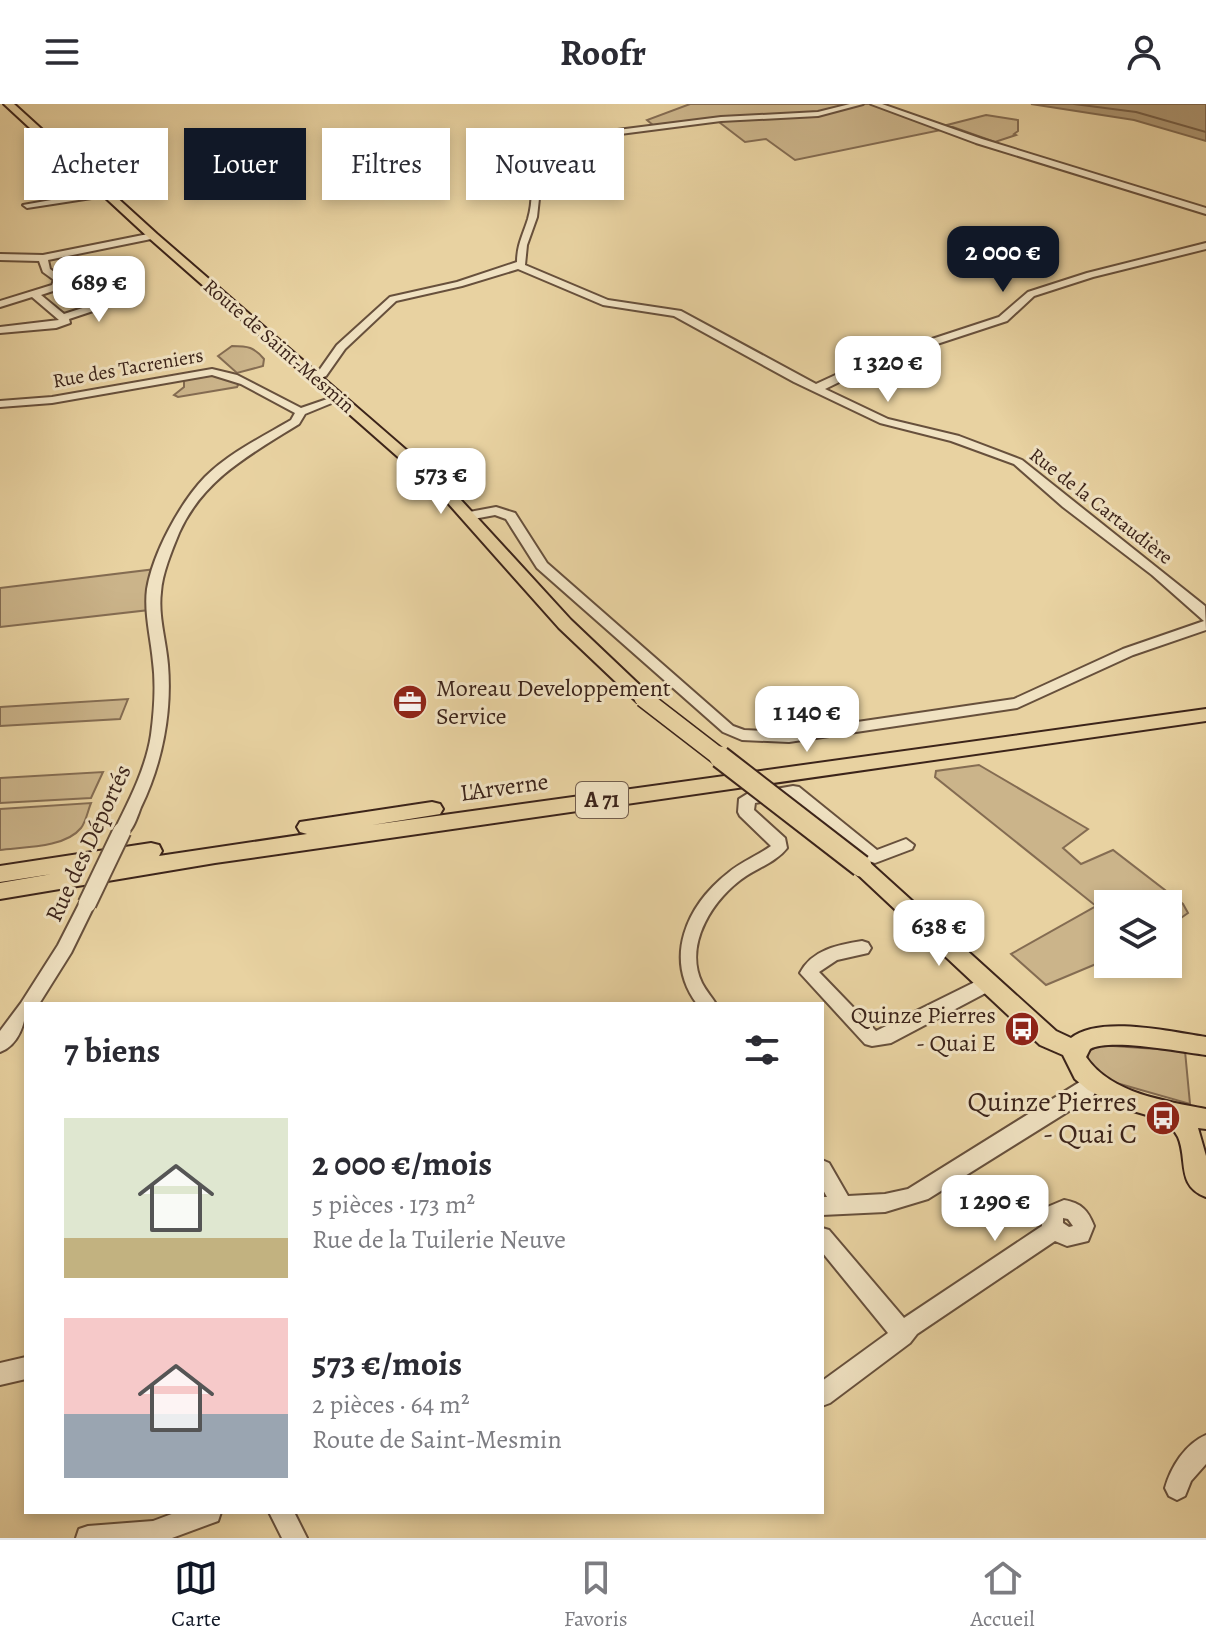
<!DOCTYPE html>
<html lang="fr">
<head>
<meta charset="utf-8">
<style>
  body { margin:0; font-family:Alegreya,serif; background:#f7f7f7; color:#2b2b33; height:100vh; display:flex; flex-direction:column; font-size:30px; white-space:nowrap }
  * { box-sizing:border-box; margin:0 }
  p { font-size:26px; color:#7c7c81 }
  .icon { flex:none; width:44px; height:44px; fill:none; stroke:currentColor; stroke-width:2; stroke-linecap:round; stroke-linejoin:round }
  .map { position:relative; flex:1; overflow:hidden }
  .details { position:absolute; left:24px; top:898px; width:800px; height:512px; display:flex; flex-direction:column; background:#fff; border-radius:0px; box-shadow:0 4px 12px #0003 }
  .details>* { flex:none }
  .hud { position:absolute; left:24px; top:24px; width:800px; height:72px; display:flex; gap:16px }
  .fabs { position:absolute; left:1094px; top:786px; display:grid; gap:16px }
  .fabs a { display:grid; place-items:center; width:88px; height:88px; border-radius:0px; background:#fff; box-shadow:0 4px 12px #0003; font-size:40px }
  .price { position:absolute; translate:-50% -68px; padding:0 18px; border-radius:16px; background:#fff; color:#222; font-size:26px; line-height:52px; filter:drop-shadow(0 2px 4px #0008) }
  .price::after { content:''; position:absolute; left:50%; top:48px; width:24px; height:18px; margin-left:-12px; background:inherit; clip-path:polygon(0 0,100% 0,50% 100%) }
  .price.current { background:#111827; color:#fff }
  ul { padding:0; list-style:none }
  li { display:flex; align-items:center; gap:24px; height:200px; padding:0 40px }
  li span { display:grid; place-items:center; flex:none; width:224px; height:160px; border-radius:0px; color:#555 }
  li>.icon { margin-inline-start:auto }
  span .icon { width:96px; height:96px; fill:#fffc; stroke-width:1 }
  li b { font-size:34px }
  h2 { display:flex; justify-content:space-between; align-items:center; height:96px; padding:0 40px; font-size:34px }
  .tag { padding:0 28px; border-radius:0px; background:#fff; box-shadow:0 4px 12px #0003; font-size:28px; line-height:72px }
  .tag.current { background:#111827; color:#fff }
  header { display:flex; justify-content:space-between; align-items:center; height:104px; padding:0 40px; background:#fff; font-size:36px; font-weight:700 }
  .tab-bar { display:flex; justify-content:space-around; align-items:center; height:112px; border-top:2px solid #e1e1e2; background:#fff; font-size:22px; color:#7c7c81 }
  .tab-bar a { display:grid; justify-items:center; gap:4px }
  .tab-bar .current { color:#111827 }
  .map>svg:first-child { display:block }
</style>
</head>
<body>
<header><svg class="icon" aria-label="menu" viewBox="0 0 24 24"><path d="M4 6h16M4 12h16M4 18h16"/></svg>Roofr<svg class="icon" aria-label="person" viewBox="0 0 24 24"><circle cx="12" cy="8" r="4"/><path d="M4 21q1-7 8-7t8 7"/></svg></header>
<div class="map">
<svg width="1206" height="1434" viewBox="0 0 1206 1434">
  <rect width="100%" height="100%" fill="#e8d2a1"/>
  <filter id="stains"><feTurbulence type="fractalNoise" baseFrequency=".0025" numOctaves="4"/><feColorMatrix values="0 0 0 0 .2 0 0 0 0 .09 0 0 0 0 .02 0 0 0 .5 -.17"/></filter>
  <radialGradient id="worn" r=".72"><stop offset=".6" stop-color="#630" stop-opacity="0"/><stop offset="1" stop-color="#630" stop-opacity=".3"/></radialGradient>
  <!-- green -->
  <path fill="#cbb48a" stroke="#846c52" stroke-width="2" d="M690,0h181l70,26 -146,30 -29,-21 -21,3 -30,-23 -61,7 -7,-6z
    M986,11l32,5v11l-4,3 2,1 -21,7 -48,-17z
    M232,242c16,0 22,1 32,13l-1,7 -26,7 -19,-17z
    M211,270l28,9 -2,4 -59,10 -4,-2 10,-8v-8z
    M156,465l-7,41 -149,17v-39z
    M128,595l-8,20 -120,7v-19z
    M979,661l109,64 -25,19 18,16 32,-14 70,54 5,9 -20,14v-23h-60v55l-62,26 -35,-31 85,-48 -161,-129 1,-6z
    M103,668l-12,26 -91,5v-25z
    M91,699c-3,7 -5,19 -10,25 -16,20 -58,19 -81,22v-41z
    M1099,941l86,6 5,53 -77,-22 -25,-19v-11z"/>
  <!-- water -->
  <path fill="#ae9773" stroke="#80694f" stroke-width="2" d="M1031,0h175v37l-72,-21z"/>
  <g fill="none" stroke-linecap="round" stroke-linejoin="round">
    <!-- shore -->
    <path stroke="#755e46" stroke-width="2" d="M1074,0l62,8 70,20"/>
    <!-- minor casing -->
    <g stroke="#67503c" stroke-width="4">
      <path id="minor" d="M850,0h13l-45,12 -97,5 -186,24 -3,4 9,31 -4,37 -10,28 -2,20 83,35 73,11 135,73 52,-24 131,-43 29,-25 59,-19 119,-30v6l-113,28 -59,19 -27,25 -131,43 -51,25 63,30 71,17 63,24 183,146 1,24 -73,25 -116,53 -228,34 -47,-2 -19,-8 -186,-164 -31,-49 -11,-4 -27,5 -4,-1v-6l32,-6 19,6 32,50 186,163 11,4 45,2 225,-33 109,-50 81,-28 -52,-46 -89,-68 -49,-43 -63,-23 -71,-18 -86,-41 -120,-66 -71,-11 -85,-36 -56,17 -66,15 -51,48 -19,27 -10,4 -5,-3 7,-5 19,-27 53,-48 67,-15 60,-20c0,-17 6,-27 11,-43 7,-25 3,-46 -4,-70l6,-8 191,-24 97,-5z
        M871,0h11l100,35 224,69v6l-230,-71z
        M108,86l4,3 -1,2 -84,13 -4,-3z
        M153,129l3,1v4l-108,22 2,9 14,10 -5,10 -18,6 23,19 59,-19 5,3 -2,2 -57,19 1,4 -14,5 -56,5v-6l59,-7 -27,-23 -32,10v-6l52,-16 2,-5 -11,-8 -4,-11 -39,-1v-6l43,1z
        M212,265l25,6 64,33 38,-13 5,3 -39,16 -6,10c-48,30 -96,55 -120,109 -7,17 -17,41 -18,59 -3,24 5,48 7,73 4,48 -6,99 -27,142 -4,10 -8,26 -19,30l-8,-6c15,-30 32,-63 37,-96 3,-22 5,-51 2,-73 -2,-23 -9,-49 -6,-73 6,-36 33,-86 58,-112 24,-24 57,-40 86,-57l4,-7 -54,-29 -29,-9 -160,28 -52,4v-6l52,-4z
        M793,682l6,1 78,63 29,-11 8,6 -2,4 -37,14 -6,-2 -79,-64 -35,6 -1,7 31,28 2,10c-10,13 -27,19 -41,28 -32,21 -63,68 -44,107 4,8 10,14 14,21h-19c-34,-46 -10,-99 31,-131 13,-11 29,-17 43,-27l-31,-30 -2,-4 1,-13 8,-5z
        M87,794l6,2 2,4 -24,49 -32,51h-13c0,18 -7,41 -26,48v-21l21,-28 37,-58 23,-45z
        M862,837l6,2 3,5 -3,5 -31,7 -18,12 57,59 107,-53 6,-2 6,2 3,5 -3,5 -104,55 -19,3 -7,-2 -65,-71c12,-23 37,-28 62,-32z
        M1091,971l7,2 3,6 -8,13 -165,103 -43,13 -63,3v-18h5l-5,-9v-28l7,3 19,33 37,-2 23,-5z
        M1064,1096c17,3 24,10 30,26l-6,15 -21,5 -12,-5 -138,93 -7,9 -80,60 -8,3v-25l66,-48 -66,-81v-24l7,2 75,88 138,-92v-12l3,-6zM1063,1114l5,1 5,7 -4,1 -6,-4z
        M26,1253v22l-26,6v-22z
        M1206,1331v29l-15,17 -6,15 -8,4 -8,-4 -4,-8c6,-21 20,-44 41,-53z
        M177,1408h44l-3,9 -46,17h-96l3,-9 9,-3 65,-5z
        M269,1408h25l13,26h-25z"/>
    </g>
    <!-- major casing -->
    <g stroke="#3c241a" stroke-width="4">
      <path id="major" d="M4,0h10l143,130 292,253 122,133 78,74 3,4 -3,4h-12l-78,-74 -120,-135 -290,-255z
        M861,755l7,2 188,170 15,7c29,-23 100,-6 135,-1v18c-25,-3 -95,-17 -116,-6l-4,8c25,37 80,44 120,52v20l-8,-1 8,28v41c-30,-11 -18,-37 -28,-60 -3,-5 -7,-11 -11,-16l-44,-13 -35,-18 -13,-11 -12,-24 -23,-10 -186,-174 -3,-5 3,-5z"/>
    </g>
    <!-- highway casing -->
    <g stroke="#3c241a" stroke-width="4">
      <path id="highway" d="M1206,605v12l-991,142 -215,36v-16l52,-9 -52,8v-16l151,-23 8,2 3,6 -3,5 148,-22 -7,-2 -3,-5 3,-5 132,-20 8,2 3,5 -3,5 -68,11z"/>
    </g>
    <!-- minor -->
    <use href="#minor" fill="#f0e2c2" fill-rule="evenodd"/>
    <!-- major -->
    <use href="#major" fill="#e8d2a1" fill-rule="evenodd"/>
    <!-- highway -->
    <use href="#highway" fill="#e8d2a1" fill-rule="evenodd"/>
    <!-- minor-bridge casing -->
    <g stroke="#67503c" stroke-width="21" stroke-linecap="butt">
      <path id="minor-bridge" d="M87,800l35,-73"/>
    </g>
    <!-- major-bridge-far1 casing -->
    <g stroke="#3c241a" stroke-width="20" stroke-linecap="butt">
      <path id="major-bridge-far1" d="M643,594l79,61"/>
    </g>
    <!-- major-bridge casing -->
    <g stroke="#3c241a" stroke-width="25" stroke-linecap="butt">
      <path id="major-bridge" d="M720,653l141,109"/>
    </g>
    <!-- minor-bridge -->
    <use href="#minor-bridge" stroke="#f0e2c2" stroke-width="17"/>
    <!-- major-bridge-far1 -->
    <use href="#major-bridge-far1" stroke="#e8d2a1" stroke-width="17"/>
    <!-- major-bridge -->
    <use href="#major-bridge" stroke="#e8d2a1" stroke-width="21"/>
  </g>
  <!-- icons -->
  <defs>
    <g id="office-disc" transform="scale(1.8)"><circle r="9.5" fill="#8f2418" stroke="#f0e2c2"/><path d="M-6-3h4V-5.5h4V-3h4V5H-6ZM-1-4.5V-3h2v-1.5ZM-6 0V1H6V0Z" fill="#fff"/></g>
    <g id="bus-disc" transform="scale(1.8)"><circle r="9.5" fill="#8f2418" stroke="#f0e2c2"/><path d="M-5-6H5V4H4V6H2V4H-2V6H-4V4H-5ZM-3.5-4V0h7V-4ZM-3.5 1.2v1.5H-2V1.2ZM2 1.2v1.5H3.5V1.2Z" fill="#fff"/></g>
  </defs>
  <g fill-rule="evenodd">
    <use href="#office-disc" x="410" y="598"/>
    <use href="#bus-disc" x="1022" y="925"/>
    <use href="#bus-disc" x="1163" y="1014"/>
  </g>
  <g text-anchor="middle" dominant-baseline="central" stroke-width="6" stroke-linejoin="round" paint-order="stroke">
    <!-- far-street labels -->
    <g font-size="20" fill="#3c241a" stroke="#f0e2c2">
      <text transform="translate(279 242) rotate(41)">Route de Saint-Mesmin</text>
      <text transform="translate(128 264) rotate(-10)">Rue des Tacreniers</text>
      <text transform="translate(1101 402) rotate(38)">Rue de la Cartaudière</text>
    </g>
    <!-- shield labels -->
    <rect fill="#f0e2c2" stroke="#725d4c" stroke-width="2" x="576" y="678" width="52" height="36" rx="6"/>
    <g font-size="22" font-weight="bold" fill="#3c241a">
      <text x="602" y="696">A 71</text>
    </g>
    <!-- poi labels -->
    <g font-size="24" fill="#3c241a" stroke="#f0e2c2" text-anchor="start">
      <text x="436" y="584">Moreau Developpement<tspan x="436" dy="28">Service</tspan></text>
      <text x="996" y="911" text-anchor="end">Quinze Pierres<tspan x="996" dy="28">- Quai E</tspan></text>
    </g>
    <!-- street labels -->
    <g font-size="24" fill="#3c241a" stroke="#f0e2c2">
      <text transform="translate(504 683) rotate(-8)">L'Arverne</text>
      <text transform="translate(88 739) rotate(-65)">Rue des Déportés</text>
    </g>
    <!-- near-poi labels -->
    <g font-size="28" fill="#3c241a" stroke="#f0e2c2" text-anchor="end">
      <text x="1137" y="998">Quinze Pierres<tspan x="1137" dy="32">- Quai C</tspan></text>
    </g>
  </g>
  <rect width="100%" height="100%" filter="url(#stains)"/>
  <rect width="100%" height="100%" fill="url(#worn)"/>
</svg>
<div class="fabs">
<a><svg class="icon" aria-label="layers" viewBox="0 0 24 24"><path d="M12 4l9 5-9 5-9-5zM3 14l9 5 9-5"/></svg></a>
</div>
<b class="price current" style="left:1003px;top:190px">2 000 €</b>
<b class="price" style="left:99px;top:220px">689 €</b>
<b class="price" style="left:888px;top:300px">1 320 €</b>
<b class="price" style="left:441px;top:412px">573 €</b>
<b class="price" style="left:807px;top:650px">1 140 €</b>
<b class="price" style="left:939px;top:864px">638 €</b>
<b class="price" style="left:995px;top:1139px">1 290 €</b>
<div class="hud">
<a class="tag">Acheter</a>
<a class="tag current">Louer</a>
<a class="tag">Filtres</a>
<a class="tag">Nouveau</a>
</div>
<section class="details">
<h2>7 biens<svg class="icon" aria-label="filters" viewBox="0 0 24 24"><path d="M4 7h16M4 17h16"/><circle cx="9" cy="7" r="2"/><circle cx="15" cy="17" r="2"/></svg></h2>
<ul>
<li><span style="background:linear-gradient(#dfe7d0 75%,#c2b280 0)"><svg class="icon" aria-label="home" viewBox="0 0 24 24"><path d="M3 11l9-7 9 7M6 9v11h12V9"/></svg></span><div><b>2 000 €/mois</b><p>5 pièces · 173 m²</p><p>Rue de la Tuilerie Neuve</p></div></li>
<li><span style="background:linear-gradient(#f6c9c9 60%,#9aa5b1 0)"><svg class="icon" aria-label="home" viewBox="0 0 24 24"><path d="M3 11l9-7 9 7M6 9v11h12V9"/></svg></span><div><b>573 €/mois</b><p>2 pièces · 64 m²</p><p>Route de Saint-Mesmin</p></div></li>
</ul>
</section>
</div>
<nav class="tab-bar">
<a class="current"><svg class="icon" aria-label="map" viewBox="0 0 24 24"><path d="M3 6l6-2 6 2 6-2v14l-6 2-6-2-6 2zM9 4v14M15 6v14"/></svg>Carte</a>
<a><svg class="icon" aria-label="saved" viewBox="0 0 24 24"><path d="M7 4h10v16l-5-4-5 4z"/></svg>Favoris</a>
<a><svg class="icon" aria-label="home" viewBox="0 0 24 24"><path d="M3 11l9-7 9 7M6 9v11h12V9"/></svg>Accueil</a>
</nav>
</body>
</html>
